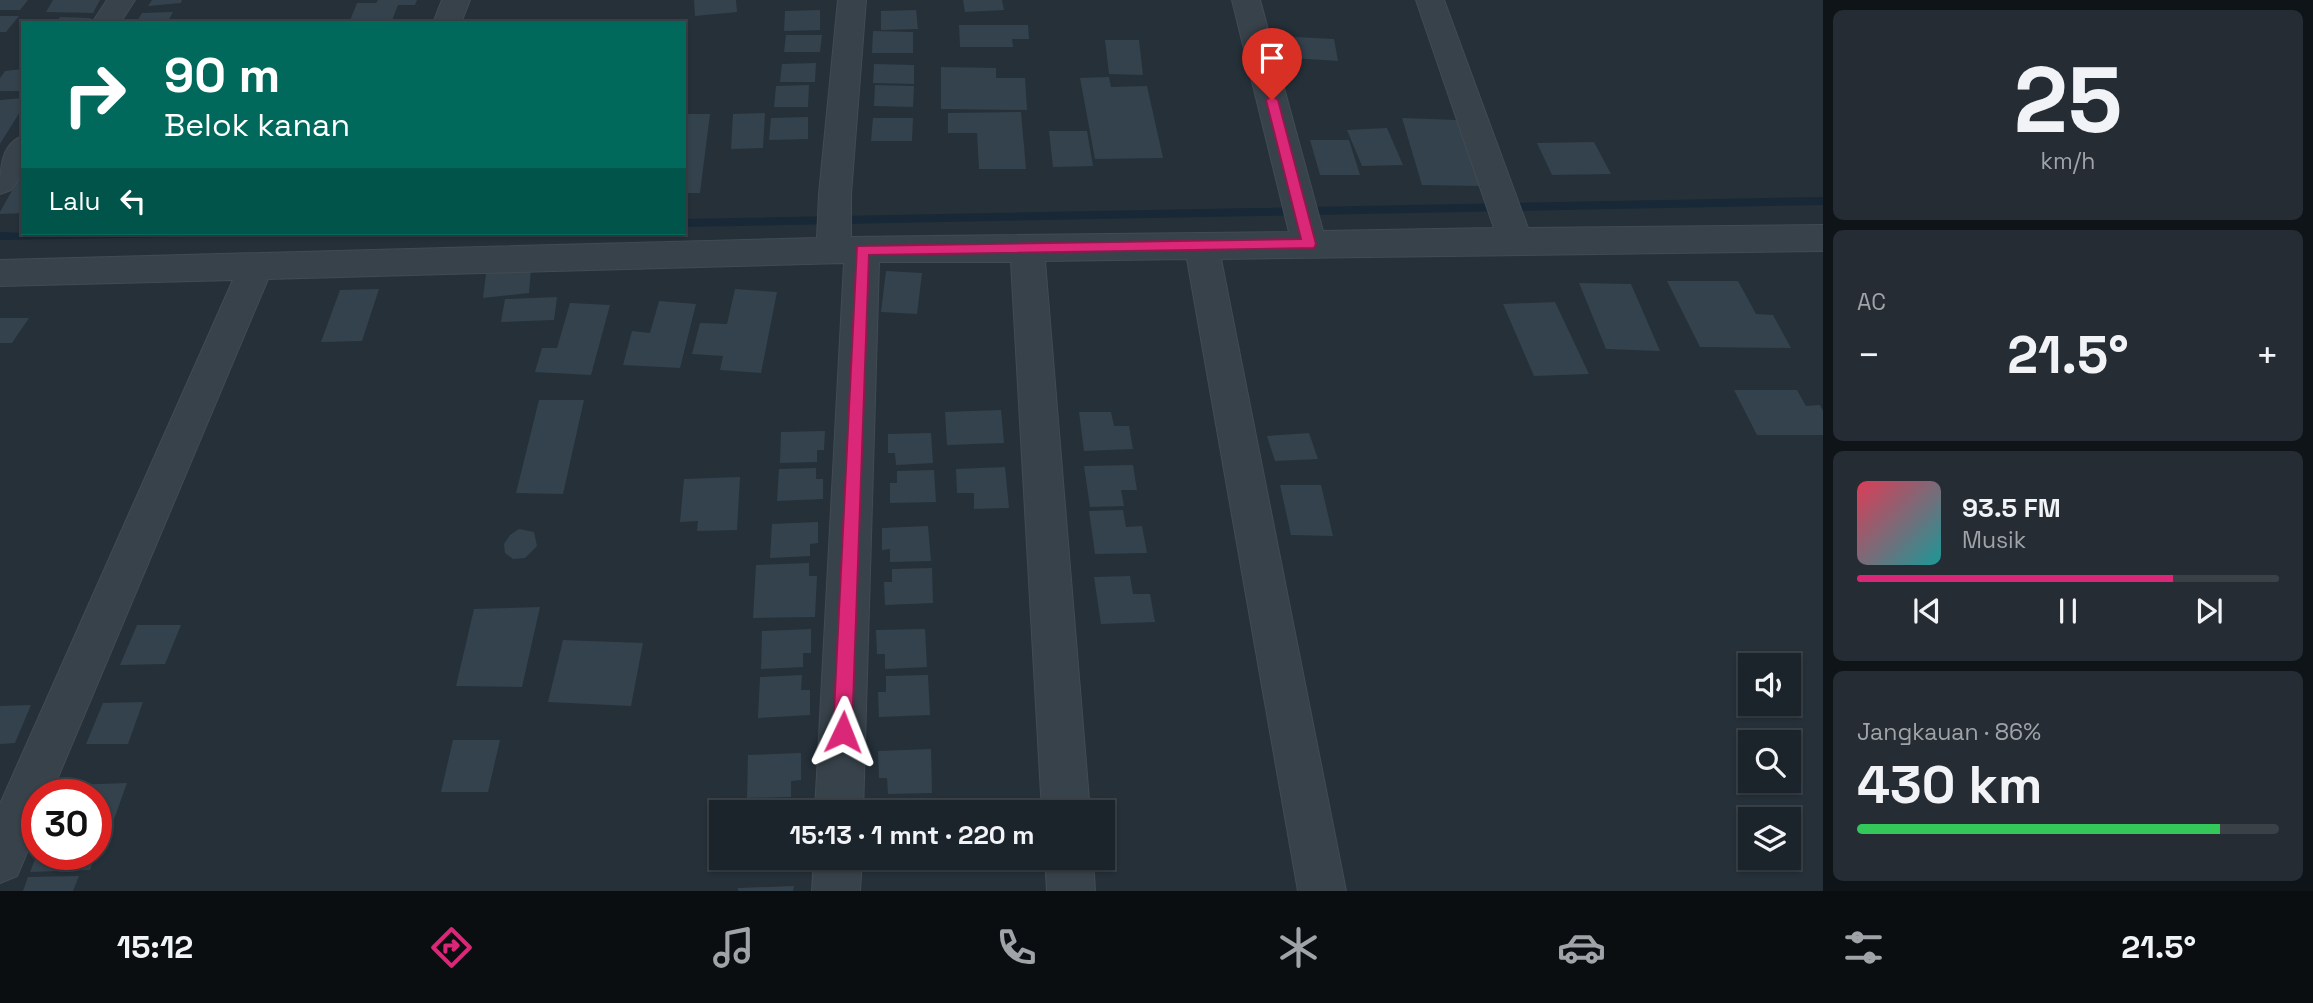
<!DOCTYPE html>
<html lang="id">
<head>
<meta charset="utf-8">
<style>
	:root { --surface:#1c242b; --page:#252c33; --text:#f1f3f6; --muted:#a0a4a9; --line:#3a4147; --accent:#db2777 }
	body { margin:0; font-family:"Space Grotesk",sans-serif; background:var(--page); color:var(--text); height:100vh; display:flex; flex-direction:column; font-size:26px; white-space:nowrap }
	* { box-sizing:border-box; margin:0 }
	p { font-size:23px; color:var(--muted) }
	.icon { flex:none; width:38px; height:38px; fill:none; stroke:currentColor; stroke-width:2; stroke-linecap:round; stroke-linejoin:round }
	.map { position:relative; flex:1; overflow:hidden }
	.side { display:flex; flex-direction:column; gap:10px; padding:10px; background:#0f1418; width:490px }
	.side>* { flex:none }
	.guide { position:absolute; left:21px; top:21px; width:665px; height:214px; border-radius:0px; box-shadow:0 2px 5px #0004,0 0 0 2px var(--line); background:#00695c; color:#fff; overflow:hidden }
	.buttons { position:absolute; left:1738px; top:653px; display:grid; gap:14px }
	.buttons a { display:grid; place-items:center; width:63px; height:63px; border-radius:0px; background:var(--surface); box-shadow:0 2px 5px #0004,0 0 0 2px var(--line); font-size:35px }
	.speed { position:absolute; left:21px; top:779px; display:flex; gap:14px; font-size:35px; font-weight:700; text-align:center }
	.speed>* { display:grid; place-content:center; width:91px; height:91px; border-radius:50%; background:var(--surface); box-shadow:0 2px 5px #0004,0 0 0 2px var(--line); line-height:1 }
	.speed .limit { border:10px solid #d22; background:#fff; color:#111 }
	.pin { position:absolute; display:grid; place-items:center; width:60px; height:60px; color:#fff; margin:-72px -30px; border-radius:50% 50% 50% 0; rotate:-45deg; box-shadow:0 0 7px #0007 }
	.pin .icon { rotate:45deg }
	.me { position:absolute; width:77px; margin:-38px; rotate:2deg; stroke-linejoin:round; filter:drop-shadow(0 0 5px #0008) }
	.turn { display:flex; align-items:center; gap:24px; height:147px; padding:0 28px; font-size:32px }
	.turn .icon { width:91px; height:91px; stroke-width:2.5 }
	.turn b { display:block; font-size:49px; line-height:60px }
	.then { display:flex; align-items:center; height:66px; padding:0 28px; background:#0003; gap:14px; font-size:26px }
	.big { font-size:52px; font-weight:700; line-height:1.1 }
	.side .tile { flex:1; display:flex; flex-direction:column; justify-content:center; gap:10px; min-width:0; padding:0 24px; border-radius:10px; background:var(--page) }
	.side .dial { align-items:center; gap:0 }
	.dial b { font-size:91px; line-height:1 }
	.song { display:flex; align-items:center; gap:21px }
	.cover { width:84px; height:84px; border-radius:10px; background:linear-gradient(135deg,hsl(350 70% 55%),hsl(180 70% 35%)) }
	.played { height:7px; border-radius:4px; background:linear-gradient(90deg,var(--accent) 75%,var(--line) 75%) }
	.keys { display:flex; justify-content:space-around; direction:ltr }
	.heat { display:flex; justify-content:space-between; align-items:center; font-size:38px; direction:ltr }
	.charge { height:10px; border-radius:5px; background:linear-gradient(90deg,#34c759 86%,var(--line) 0) }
	.trip { position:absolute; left:709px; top:800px; width:406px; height:70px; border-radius:0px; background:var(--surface); box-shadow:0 2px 5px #0004,0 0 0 2px var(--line); font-weight:700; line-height:70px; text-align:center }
	.menu { display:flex; height:112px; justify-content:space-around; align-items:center; background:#0b0e11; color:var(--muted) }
	.menu .icon { width:49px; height:49px }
	.menu .on { color:var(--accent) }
	.menu b { font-size:32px; color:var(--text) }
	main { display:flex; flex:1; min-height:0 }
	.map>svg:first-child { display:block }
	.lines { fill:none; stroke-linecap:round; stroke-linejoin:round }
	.stream { fill:#192836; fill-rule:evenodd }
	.building { fill:#34424d }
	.minor-casing { stroke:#424b53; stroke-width:2 }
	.minor { fill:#38424a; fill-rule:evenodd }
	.route { fill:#db2777; stroke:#8e194d; stroke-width:2 }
</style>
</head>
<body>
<main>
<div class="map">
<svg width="1823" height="891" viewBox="0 0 1823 891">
	<rect width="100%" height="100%" fill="#253039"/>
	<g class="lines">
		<path class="stream" d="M1823,197V205L684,227V219Z
			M0,232L23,233H187L182,237L0,240Z"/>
	</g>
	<path class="building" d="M0,0H28L20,10H0Z
		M53,0H100L93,13L46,12Z
		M152,0H182L181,3L148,6Z
		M378,0H417L415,5H398L391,23H349L357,3H376Z
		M694,0H736L737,12L695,16Z
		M963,0H1002L1004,10L965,12Z
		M820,10V30L784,31L785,11Z
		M916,10L918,29L881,30V11Z
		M173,12L167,23H136L142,13Z
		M0,16H19L6,32H0Z
		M60,17L91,18L87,23H56Z
		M959,25H1028L1029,39H1012L1013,47H960Z
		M873,31L913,32V53H872Z
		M786,35H822L820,52H784Z
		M1275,36L1334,39L1338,61L1278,57Z
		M1105,40H1139L1143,75L1109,74Z
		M816,63L815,82H780L782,64Z
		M874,64L914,65V84L873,83Z
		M941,67L996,68V78H1025L1027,110L941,109Z
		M23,69V91H0V78L5,71Z
		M1109,77L1111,87L1147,86L1163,158L1095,159L1080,78Z
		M809,85L808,107H774L776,86Z
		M875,85L914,86L913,107L874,106Z
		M23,98V107L0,144V100Z
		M1021,112L1026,169H979L977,133H948V113Z
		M765,113L763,148L731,149L733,114Z
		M684,114H710L700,193H684Z
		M808,117V139L769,140L771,118Z
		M873,118H913L912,141H871Z
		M1402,118L1457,120L1480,186L1422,185Z
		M1387,128L1403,165L1362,166L1347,130Z
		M1049,131H1087L1093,166L1053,167Z
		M1310,140H1349L1360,175H1320Z
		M1594,142L1611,174L1552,175L1537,143Z
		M23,171V213L0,214V212Z
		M531,269L529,293L483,298L486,274Z
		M886,271L922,273L917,314L881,312Z
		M1667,281H1738L1756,314L1773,315L1791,348L1700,347Z
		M1579,283L1631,284L1660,351L1606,349Z
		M379,289L362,341L321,342L340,290Z
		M735,289L777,292L761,373L720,370L723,356L692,354L700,323L727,324Z
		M557,297L554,320L501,322L505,299Z
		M659,301L696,304L680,368L623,365L632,331L650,333Z
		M1555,302L1589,374L1534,376L1503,304Z
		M570,303L610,305L591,375L535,372L542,348H557Z
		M0,318H29L12,343H0Z
		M1734,390H1797L1806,406L1820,405L1823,411V435H1757Z
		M539,400H584L563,494L516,493Z
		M1001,410L1004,443L947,445L945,412Z
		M1079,412H1111L1114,426H1129L1133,449L1084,451Z
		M825,431L824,450H817V462L780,463L781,432Z
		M931,433L933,463L896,465L895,453H888V434Z
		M1309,433L1318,459L1275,461L1267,436Z
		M1133,465L1137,490H1121L1124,506L1090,507L1084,466Z
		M1005,467L1009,508L974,509V493H957L956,469Z
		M816,468V479H823V499L777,501L779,469Z
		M934,470L936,502L890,503V483H897V471Z
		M740,477L737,530L697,531L698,521L680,522L684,479Z
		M1280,485H1321L1333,536L1291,535Z
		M1123,510L1126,527L1142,526L1147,553L1095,554L1089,511Z
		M818,522V543L810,544V556L770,558L772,524Z
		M928,526L931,561L890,562V549L882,550V528Z
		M519,529L534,532L537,546L525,558L513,559L505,553L504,544L510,535Z
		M809,563V576H817L815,617L753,618L756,565Z
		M932,568L933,603L885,605L884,582H892V569Z
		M1130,576L1133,594H1150L1155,622L1101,624L1094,577Z
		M540,607L522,687L456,686L474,609Z
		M137,625H181L165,664L120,665Z
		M811,629V653H803V667L761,669L762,631Z
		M925,629L927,667L885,669V654H877L876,630Z
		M563,640L643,643L631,706L548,702Z
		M802,675L801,690H810V715L758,718L760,677Z
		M928,675L930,715L879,717L878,692H886V676Z
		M143,702L128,744H86L103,703Z
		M31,705L15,743L0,744V706Z
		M453,740H500L488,792H441Z
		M931,749L932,793L888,794L887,778H879L878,751Z
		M801,753V780L791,781V797L747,798L748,755Z
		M127,783L113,822L96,823V794H67L71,785Z
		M934,802V812H889V803Z
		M790,806V812H745V808Z
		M96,826H107L96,852Z
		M37,854H96L90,870L30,872Z
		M79,876L73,891H23L28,877Z
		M794,886L793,891H738V888Z"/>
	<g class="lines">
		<defs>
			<path id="minor" d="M107,0H135L120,23H92Z
				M442,0H470L461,23H433Z
				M838,0H866L851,194V237L1289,232L1232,0H1260L1323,231L1494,228L1416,0H1444L1528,228L1823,225V251L1221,259L1346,891H1298L1187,259L1045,261L1090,812H1042L1011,262H879L863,812H815L844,263L268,279L51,794H37V829L17,876L0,883V804L233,280L0,286V260L817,238L819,194Z
				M23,136V173L11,190L0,194C0,171 0,144 23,136Z
				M814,858H862L860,891H812Z
				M1045,858H1093L1095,891H1047Z"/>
		</defs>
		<use href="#minor" class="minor-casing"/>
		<use href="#minor" class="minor"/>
	</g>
	<path class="route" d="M1272,96L1278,100L1316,244L1314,248L869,255L852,732L849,738L843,741L836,738L833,732L857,246L1301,239L1266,100Z"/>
</svg>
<div class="buttons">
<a><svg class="icon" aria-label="sound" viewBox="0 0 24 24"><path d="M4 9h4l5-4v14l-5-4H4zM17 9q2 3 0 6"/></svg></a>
<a><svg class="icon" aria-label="search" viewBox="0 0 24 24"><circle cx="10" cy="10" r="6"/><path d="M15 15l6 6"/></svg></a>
<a><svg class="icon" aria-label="layers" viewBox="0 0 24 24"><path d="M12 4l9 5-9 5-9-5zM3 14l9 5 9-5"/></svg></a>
</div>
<div class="speed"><div class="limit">30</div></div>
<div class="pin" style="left:1272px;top:100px;background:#d93025"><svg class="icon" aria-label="arrive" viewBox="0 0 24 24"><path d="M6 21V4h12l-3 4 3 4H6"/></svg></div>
<svg class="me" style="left:843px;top:732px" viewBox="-20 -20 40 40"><path d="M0-17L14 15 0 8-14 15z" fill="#db2777" stroke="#fff" stroke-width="4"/></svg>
<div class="trip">15:13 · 1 mnt · 220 m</div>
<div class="guide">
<div class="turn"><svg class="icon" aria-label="right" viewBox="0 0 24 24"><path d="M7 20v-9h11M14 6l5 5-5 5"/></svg><div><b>90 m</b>Belok kanan</div></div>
<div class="then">Lalu<svg class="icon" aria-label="left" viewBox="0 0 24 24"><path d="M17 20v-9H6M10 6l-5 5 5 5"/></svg></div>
</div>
</div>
<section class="side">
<div class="tile dial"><b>25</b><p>km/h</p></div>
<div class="tile"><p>AC</p>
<div class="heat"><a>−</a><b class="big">21.5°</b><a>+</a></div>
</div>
<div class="tile">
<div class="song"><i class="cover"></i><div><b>93.5 FM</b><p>Musik</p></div></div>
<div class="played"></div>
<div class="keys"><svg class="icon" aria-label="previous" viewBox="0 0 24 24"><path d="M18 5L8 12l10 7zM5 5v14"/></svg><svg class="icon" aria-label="pause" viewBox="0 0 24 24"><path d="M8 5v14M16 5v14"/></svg><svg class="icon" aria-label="next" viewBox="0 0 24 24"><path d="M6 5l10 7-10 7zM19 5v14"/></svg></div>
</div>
<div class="tile"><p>Jangkauan · 86%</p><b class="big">430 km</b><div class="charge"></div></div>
</section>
</main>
<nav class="menu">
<b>15:12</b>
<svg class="icon on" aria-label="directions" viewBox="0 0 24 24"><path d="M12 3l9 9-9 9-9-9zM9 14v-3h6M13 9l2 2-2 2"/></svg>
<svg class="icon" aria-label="music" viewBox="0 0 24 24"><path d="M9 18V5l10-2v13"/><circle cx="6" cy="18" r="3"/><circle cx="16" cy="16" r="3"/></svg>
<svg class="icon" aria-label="phone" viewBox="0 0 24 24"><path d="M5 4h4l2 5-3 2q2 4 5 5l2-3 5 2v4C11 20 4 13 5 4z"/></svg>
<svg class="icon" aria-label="climate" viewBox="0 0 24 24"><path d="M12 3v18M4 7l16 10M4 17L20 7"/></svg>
<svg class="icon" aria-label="car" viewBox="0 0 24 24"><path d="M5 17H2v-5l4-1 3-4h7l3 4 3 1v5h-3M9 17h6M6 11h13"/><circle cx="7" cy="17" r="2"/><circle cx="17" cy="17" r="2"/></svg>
<svg class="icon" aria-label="filters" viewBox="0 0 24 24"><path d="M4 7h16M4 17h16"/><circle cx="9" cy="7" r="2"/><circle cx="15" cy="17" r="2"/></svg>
<b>21.5°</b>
</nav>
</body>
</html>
